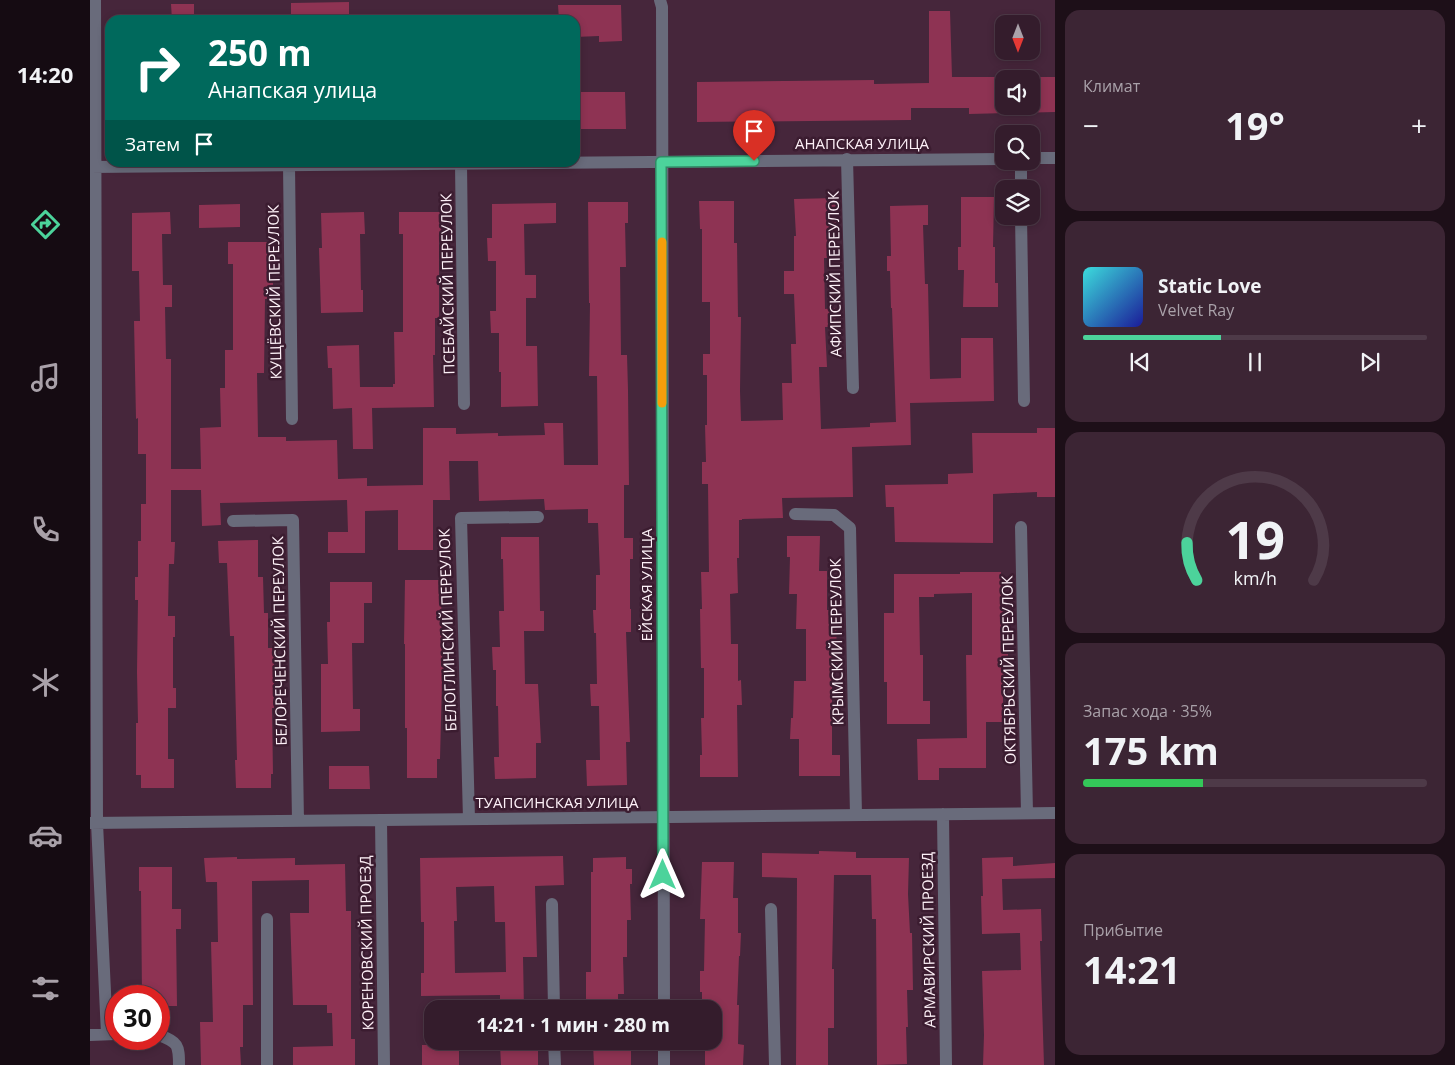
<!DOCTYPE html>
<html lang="ru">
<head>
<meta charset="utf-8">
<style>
	:root { --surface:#341c2c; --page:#3c2534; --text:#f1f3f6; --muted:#a9a1a9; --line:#4e3a48; --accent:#4cd39b }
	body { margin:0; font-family:"Open Sans",sans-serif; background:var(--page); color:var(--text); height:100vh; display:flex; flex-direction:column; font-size:19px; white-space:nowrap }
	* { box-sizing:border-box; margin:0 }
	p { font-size:16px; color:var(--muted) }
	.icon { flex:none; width:28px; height:28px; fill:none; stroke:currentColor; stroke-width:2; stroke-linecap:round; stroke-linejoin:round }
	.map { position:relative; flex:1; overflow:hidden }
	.side { display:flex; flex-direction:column; gap:10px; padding:10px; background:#1d0f18; width:400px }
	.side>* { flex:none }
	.banner { position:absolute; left:15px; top:15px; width:475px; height:152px; border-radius:15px; box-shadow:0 2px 8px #0003,0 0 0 1px var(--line); background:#00695c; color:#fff; overflow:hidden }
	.needle { width:32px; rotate:180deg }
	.tools { position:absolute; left:905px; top:15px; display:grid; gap:10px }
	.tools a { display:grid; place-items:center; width:45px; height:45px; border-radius:10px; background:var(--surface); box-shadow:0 2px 8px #0003,0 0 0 1px var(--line); font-size:25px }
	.speed { position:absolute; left:15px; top:985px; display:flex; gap:10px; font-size:25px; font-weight:700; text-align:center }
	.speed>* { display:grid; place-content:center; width:65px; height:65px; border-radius:50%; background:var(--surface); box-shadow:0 2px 8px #0003,0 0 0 1px var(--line); line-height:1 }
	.speed .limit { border:8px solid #d22; background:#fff; color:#111 }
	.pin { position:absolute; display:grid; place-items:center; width:42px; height:42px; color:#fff; margin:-51px -21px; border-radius:50% 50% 50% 0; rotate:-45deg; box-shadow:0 0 5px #0007 }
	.pin .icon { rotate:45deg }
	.me { position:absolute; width:55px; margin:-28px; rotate:0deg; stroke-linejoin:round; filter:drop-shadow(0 0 4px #0008) }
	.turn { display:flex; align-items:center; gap:18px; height:105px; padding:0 20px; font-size:22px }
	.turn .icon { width:65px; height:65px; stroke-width:2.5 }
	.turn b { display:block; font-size:35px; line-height:42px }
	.then { display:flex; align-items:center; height:48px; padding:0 20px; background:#0003; gap:10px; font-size:19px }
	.big { font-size:38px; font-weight:700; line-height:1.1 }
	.side .widget { flex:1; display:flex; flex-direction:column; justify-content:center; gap:8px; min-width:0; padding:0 18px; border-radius:15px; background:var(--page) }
	.side .dial { align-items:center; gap:0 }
	.dial svg { height:130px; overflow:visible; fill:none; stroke:var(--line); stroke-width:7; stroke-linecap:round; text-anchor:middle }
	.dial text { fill:var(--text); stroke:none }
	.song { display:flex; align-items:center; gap:15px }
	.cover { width:60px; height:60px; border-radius:8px; background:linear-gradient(135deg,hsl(180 70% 55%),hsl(240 70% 35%)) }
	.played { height:5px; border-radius:2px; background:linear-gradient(90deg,var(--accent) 40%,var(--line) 40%) }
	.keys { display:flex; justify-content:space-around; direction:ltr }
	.heat { display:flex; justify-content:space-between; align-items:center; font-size:28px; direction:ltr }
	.charge { height:8px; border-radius:4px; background:linear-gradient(90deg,#34c759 35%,var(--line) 0) }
	.trip { position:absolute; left:334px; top:1000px; width:298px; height:50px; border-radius:15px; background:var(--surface); box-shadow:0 2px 8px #0003,0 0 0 1px var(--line); font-weight:700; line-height:50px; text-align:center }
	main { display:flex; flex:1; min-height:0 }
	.dock { display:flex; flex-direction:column; width:90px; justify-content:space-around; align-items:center; background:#150b12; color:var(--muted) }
	.dock .icon { width:35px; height:35px }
	.dock .on { color:var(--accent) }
	.dock b { font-size:22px; color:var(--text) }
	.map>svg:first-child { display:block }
	.building { fill:#8e3353; fill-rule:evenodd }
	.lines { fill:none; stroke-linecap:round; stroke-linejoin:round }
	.minor { stroke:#696b7b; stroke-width:12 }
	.route-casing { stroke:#318965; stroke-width:12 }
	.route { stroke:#4cd39b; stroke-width:9 }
	.slow { stroke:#f59e0b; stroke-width:9 }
	.labels { text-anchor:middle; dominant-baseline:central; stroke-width:5; stroke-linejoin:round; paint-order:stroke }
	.street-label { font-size:15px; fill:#fdf0f7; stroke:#3b1c30 }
</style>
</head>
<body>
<main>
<nav class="dock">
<b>14:20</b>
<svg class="icon on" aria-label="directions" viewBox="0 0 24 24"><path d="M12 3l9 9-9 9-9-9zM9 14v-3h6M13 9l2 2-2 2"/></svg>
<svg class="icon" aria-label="music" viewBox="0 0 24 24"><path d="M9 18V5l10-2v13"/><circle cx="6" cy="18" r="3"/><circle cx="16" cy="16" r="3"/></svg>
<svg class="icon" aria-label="phone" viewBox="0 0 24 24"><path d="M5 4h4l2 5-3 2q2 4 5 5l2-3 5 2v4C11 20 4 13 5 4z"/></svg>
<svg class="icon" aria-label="climate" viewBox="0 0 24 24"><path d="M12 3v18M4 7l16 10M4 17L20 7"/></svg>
<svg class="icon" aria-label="car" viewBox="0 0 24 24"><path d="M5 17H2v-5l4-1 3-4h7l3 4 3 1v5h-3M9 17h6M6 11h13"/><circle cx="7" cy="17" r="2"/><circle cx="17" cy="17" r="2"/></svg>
<svg class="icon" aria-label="filters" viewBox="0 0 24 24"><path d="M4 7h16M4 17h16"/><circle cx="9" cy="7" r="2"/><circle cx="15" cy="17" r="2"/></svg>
</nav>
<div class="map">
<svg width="965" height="1065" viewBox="0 0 965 1065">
	<rect width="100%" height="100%" fill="#46263b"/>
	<path class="building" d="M259,2V20H201V3Z
		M81,4H104V20H82Z
		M468,5H531L532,41L509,42V36L485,37V20H469Z
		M839,11H860L862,77H965V112L879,114V108H821V120L607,122V82L784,80V84L839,83ZM914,79H941V106H914Z
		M485,92H535L536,129H485Z
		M871,197H904L903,247H905V283H908V307H873L874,270H868V247H871Z
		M746,198L747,258H734L735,309L745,308L746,327H735L737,367H729L731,429L780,427V423L806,422L802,308H801L800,271H797V256H801L800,206L838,205V225H833L835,284H838L840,379L871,378V338H903L904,401L820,403L821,445L762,447L763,497L692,498L693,518L652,519V520H649V558H647L648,593L640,594L641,644H648V681L651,680L652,705H647L648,777H610V755H612L611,718H614V668H611L610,609H612L611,572H619L618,484H612V462H616L615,425H617V375H613V354H620V302H612V229H610L609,201H644V243H647L648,317H651L650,391L651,421L693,420L692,383H702L701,344H706L704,294H694V271H704V236H706L704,199Z
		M498,202H538V223H535L536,267H530L531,355H537L538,390L539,485H534V538H543V559H540V609H541V632H536L540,742H536L537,785L497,786L496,760H510L509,706H501L500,684H507L506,633H504L503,610H506V575H510L508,523H498V509L455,510L454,499L389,501L388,461H359L360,500H343V550H308V510L275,511V553H238V532H258L257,500L130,503L131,525L112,526L111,490H81V542H85L84,564H79L78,616H85V637H83V688H86V708H78V759H84V788H51V775H46V723H48L47,672L48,600H45V577H48V541H51V504H56V454H48V418L46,419L44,321H50L49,271H42V213L80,212L81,234H72L73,285H82V307H75L76,359H81V469H111L110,428L131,427L130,388H135V350H143V264H138V242H178L179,278H183V299H175L174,373H167L168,437H196V441L247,440L248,479L277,478V486L333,485V428H366V434L408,433V436L455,435L454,423H473L474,465H508L507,376H499L500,303H499Z
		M466,203V223L434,224L435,275H446V298H436V346H447L448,406L411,407V372H409V333H401L400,311H406V261H398L397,238H402V204Z
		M150,204V227L109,228V205Z
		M274,212L275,234H270L271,290H273V312L231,313L229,248H232L231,213Z
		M309,212H350L351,234H349V318H345V355H343L344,407L282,408L283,449H263L262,408L243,409L242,368H238L237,346L269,345L270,387H303V384H305L304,332H313V234H309Z
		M947,428H965V497H947V492L903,494V543L805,542L804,507H796L795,485L858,484V474L883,473L882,433H947Z
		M697,536H730L729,571H737V610H746L747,666H742V755H750V776H709V739H700L701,718H703L704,681H716V629H706L707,594H699L700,557H697Z
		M411,537H449L450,611H454V631H434L435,684H448L451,743H446V778L405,779L404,757H409L408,706H406V670H403L402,647H410L409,611H414L413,559H411Z
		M168,540V577H173L174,613H178V648H184V708H182L183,774H181V788H146L145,760H147L144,636H140L137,563H129L128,541Z
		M870,572H911V611H915V654H918V678H913V722H896V768H849V780H828L827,739L877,738L876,655H882V593L844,594V597H829L830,655H833V701H840V724H797V682H794V613H804V574H870Z
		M315,580H351L352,660H354V681H352L350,759H347V778H317V728H315V644H314Z
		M240,582H282V603H274V643H262L263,709H270V731L231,732V664H238L237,622H240Z
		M239,766H279L280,789H239Z
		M729,851L766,852V858H819L818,894L820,933H822L823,990H817L818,1027H816L817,1064L787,1065L786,919H782L781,875H744L742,969H744V1028H738V1065H706L707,878L672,877V853L729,854Z
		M473,856L474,885L445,886L447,957H433L434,1009H410V995L331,996V973H334V922H331L330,858ZM404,886L405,922H415L416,972L365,973L364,921H367L366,887Z
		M147,857V859L205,858V865L255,864L256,911H261V1039H265V1065H203V1047L243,1046L242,1013H237V1005H203L200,913H219V880L162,881L163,1005H153V1047H150L151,1065H111L110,1022H123L121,942H128L127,882H116L114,858Z
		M536,857V869H542V884H540L541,920H537V957H533L534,994H528V1009H496V972H501V872H503V858Z
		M923,857V866L965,863V878L912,879L913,910L951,909L952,941H950L954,1065H893L894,1035L892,971L931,970L930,933L892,934L891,896H893L892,858Z
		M612,862H644L643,898H648V933H651L650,956H649L647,1005H649L648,1044L654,1045L653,1065H615V1044H622V1009H612V992H610V971H614L615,919H610Z
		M49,867H82V909H91V929H86L87,1006H69V996H52L51,891H49Z
		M541,1043V1065H504L503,1044Z
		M332,1045H369V1065H332Z
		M410,1045H448V1065H411Z"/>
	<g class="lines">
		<path class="minor" d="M5,0L7,823L17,1034
			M570,0L572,7L574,1009
			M941,158H965
			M757,159L763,388
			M931,161V189
			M371,164L374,404
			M199,165L202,419
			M0,167L914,159
			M931,216L934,401
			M705,514L744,515L760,528L766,815
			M143,521L203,520L208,821
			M931,527L937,813
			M853,814L856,1065
			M379,819L371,518L448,517
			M291,820L294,1065
			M0,823L965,813
			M462,904L464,1009
			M681,909L685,1065
			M177,919V1065
			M0,1035L26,1034
			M69,1035C88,1042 89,1045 89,1065
			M464,1041L465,1065
			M574,1041V1065"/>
	</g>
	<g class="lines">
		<defs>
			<path id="route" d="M573,875L571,162L664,161"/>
		</defs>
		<use href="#route" class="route-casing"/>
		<use href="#route" class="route"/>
		<path class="slow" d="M572,242V403"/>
	</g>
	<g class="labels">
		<g class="street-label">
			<text x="772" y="143">АНАПСКАЯ УЛИЦА</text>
			<text transform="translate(744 274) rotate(-91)">АФИПСКИЙ ПЕРЕУЛОК</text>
			<text transform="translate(357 284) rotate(-91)">ПСЕБАЙСКИЙ ПЕРЕУЛОК</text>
			<text transform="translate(184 292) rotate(-91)">КУЩЁВСКИЙ ПЕРЕУЛОК</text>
			<text transform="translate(556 585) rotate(-90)">ЕЙСКАЯ УЛИЦА</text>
			<text transform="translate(357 630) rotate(-92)">БЕЛОГЛИНСКИЙ ПЕРЕУЛОК</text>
			<text transform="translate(189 641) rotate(-91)">БЕЛОРЕЧЕНСКИЙ ПЕРЕУЛОК</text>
			<text transform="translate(746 642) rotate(-91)">КРЫМСКИЙ ПЕРЕУЛОК</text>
			<text transform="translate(918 670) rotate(-91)">ОКТЯБРЬСКИЙ ПЕРЕУЛОК</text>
			<text x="467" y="802">ТУАПСИНСКАЯ УЛИЦА</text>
			<text transform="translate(838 940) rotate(-91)">АРМАВИРСКИЙ ПРОЕЗД</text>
			<text transform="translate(276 943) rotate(-91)">КОРЕНОВСКИЙ ПРОЕЗД</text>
		</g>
	</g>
</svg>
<div class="tools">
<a><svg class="needle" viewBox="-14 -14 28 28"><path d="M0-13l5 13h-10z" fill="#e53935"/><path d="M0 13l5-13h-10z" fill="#a9a1a9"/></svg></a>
<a><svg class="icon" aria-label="sound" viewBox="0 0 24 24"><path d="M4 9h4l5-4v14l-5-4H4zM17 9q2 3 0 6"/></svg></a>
<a><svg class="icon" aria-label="search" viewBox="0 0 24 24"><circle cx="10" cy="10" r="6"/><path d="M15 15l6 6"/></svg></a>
<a><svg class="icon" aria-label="layers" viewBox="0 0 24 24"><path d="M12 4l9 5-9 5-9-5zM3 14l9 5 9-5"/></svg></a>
</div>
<div class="speed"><div class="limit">30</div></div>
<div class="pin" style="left:664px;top:161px;background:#d93025"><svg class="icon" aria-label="arrive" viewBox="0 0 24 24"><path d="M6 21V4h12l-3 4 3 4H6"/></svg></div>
<svg class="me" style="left:573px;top:875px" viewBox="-20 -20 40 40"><path d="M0-17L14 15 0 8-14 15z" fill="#4cd39b" stroke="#fff" stroke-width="4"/></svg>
<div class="trip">14:21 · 1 мин · 280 m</div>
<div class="banner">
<div class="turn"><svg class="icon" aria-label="right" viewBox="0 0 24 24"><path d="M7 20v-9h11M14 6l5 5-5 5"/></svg><div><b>250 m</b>Анапская улица</div></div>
<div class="then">Затем<svg class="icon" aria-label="arrive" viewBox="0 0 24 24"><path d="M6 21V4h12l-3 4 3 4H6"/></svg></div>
</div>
</div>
<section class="side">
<div class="widget"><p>Климат</p>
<div class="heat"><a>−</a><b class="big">19°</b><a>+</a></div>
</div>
<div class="widget">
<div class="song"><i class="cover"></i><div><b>Static Love</b><p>Velvet Ray</p></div></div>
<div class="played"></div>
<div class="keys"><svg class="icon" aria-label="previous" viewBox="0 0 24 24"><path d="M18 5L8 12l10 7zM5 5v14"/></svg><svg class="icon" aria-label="pause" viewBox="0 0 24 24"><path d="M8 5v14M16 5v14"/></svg><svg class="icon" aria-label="next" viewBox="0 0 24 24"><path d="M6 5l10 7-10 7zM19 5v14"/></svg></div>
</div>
<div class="widget dial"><svg viewBox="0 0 100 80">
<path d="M14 69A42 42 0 1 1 86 69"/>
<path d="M14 69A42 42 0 0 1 8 46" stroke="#4cd39b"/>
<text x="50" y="56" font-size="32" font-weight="700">19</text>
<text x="50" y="72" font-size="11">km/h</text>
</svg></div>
<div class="widget"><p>Запас хода · 35%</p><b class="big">175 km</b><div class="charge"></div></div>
<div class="widget"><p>Прибытие</p><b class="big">14:21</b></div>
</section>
</main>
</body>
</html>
